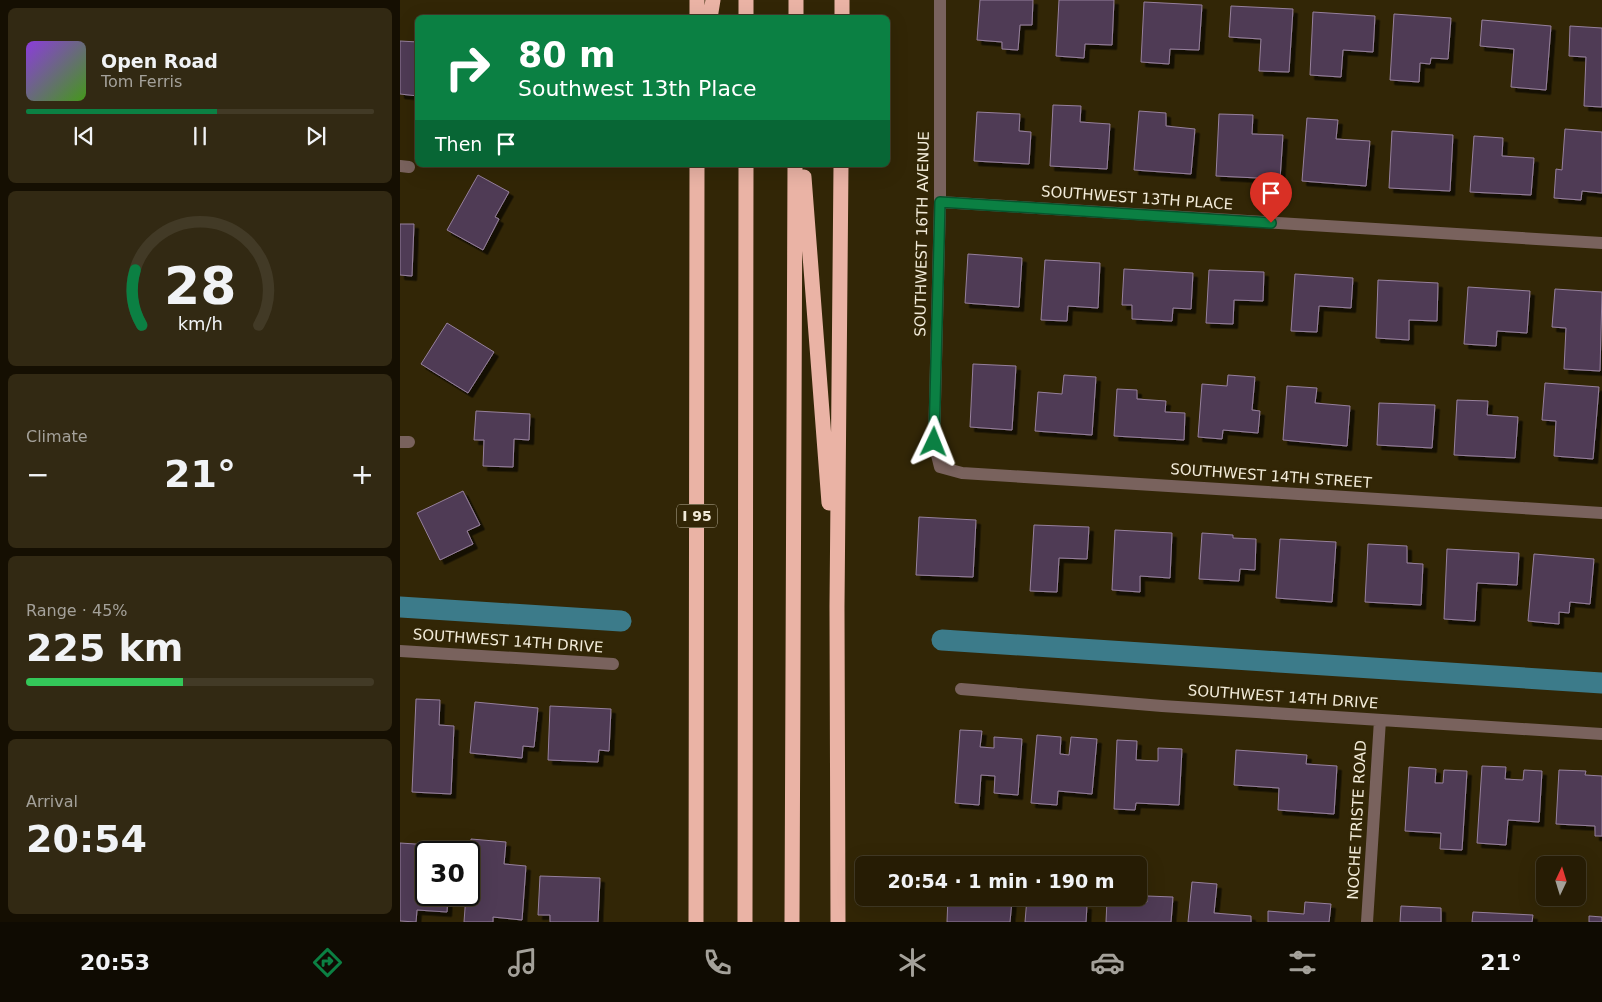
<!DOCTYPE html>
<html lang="en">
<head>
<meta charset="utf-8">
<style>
	:root { --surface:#261c04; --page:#322913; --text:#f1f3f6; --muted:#a4a19a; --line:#423a26; --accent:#0b8043 }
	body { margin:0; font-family:"DejaVu Sans",sans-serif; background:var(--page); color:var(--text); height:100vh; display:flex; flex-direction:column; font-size:19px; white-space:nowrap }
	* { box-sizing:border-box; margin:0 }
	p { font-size:16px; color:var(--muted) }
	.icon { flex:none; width:28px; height:28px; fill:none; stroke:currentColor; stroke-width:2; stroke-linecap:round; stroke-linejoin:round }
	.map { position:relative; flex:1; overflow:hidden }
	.details { display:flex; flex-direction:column; gap:8px; padding:8px; background:#150f02; width:400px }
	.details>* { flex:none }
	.banner { position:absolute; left:15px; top:15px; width:475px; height:152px; border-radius:8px; box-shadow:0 5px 20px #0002,0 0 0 1px var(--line); background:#0b8043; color:#fff; overflow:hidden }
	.needle { width:32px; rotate:4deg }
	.controls { position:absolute; left:1136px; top:856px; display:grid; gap:10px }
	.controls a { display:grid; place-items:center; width:50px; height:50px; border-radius:8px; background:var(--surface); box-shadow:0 5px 20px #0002,0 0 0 1px var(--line); font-size:25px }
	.speed { position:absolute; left:15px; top:841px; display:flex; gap:10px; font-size:25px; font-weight:700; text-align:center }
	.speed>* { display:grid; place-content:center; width:65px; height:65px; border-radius:50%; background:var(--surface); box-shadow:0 5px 20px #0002,0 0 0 1px var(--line); line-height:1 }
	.speed .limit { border:2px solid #111; border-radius:8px; background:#fff; color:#111 }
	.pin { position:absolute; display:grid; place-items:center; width:42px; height:42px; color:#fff; margin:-51px -21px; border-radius:50% 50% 50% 0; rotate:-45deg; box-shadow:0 0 5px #0007 }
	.pin .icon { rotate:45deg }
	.me { position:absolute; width:55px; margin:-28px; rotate:2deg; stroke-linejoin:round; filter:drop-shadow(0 0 4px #0008) }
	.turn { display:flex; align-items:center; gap:18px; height:105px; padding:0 20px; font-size:22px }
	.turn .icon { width:65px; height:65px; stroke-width:2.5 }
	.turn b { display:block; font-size:35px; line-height:42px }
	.then { display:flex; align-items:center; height:48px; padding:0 20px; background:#0003; gap:10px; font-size:19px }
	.big { font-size:38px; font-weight:700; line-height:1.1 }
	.details .widget { flex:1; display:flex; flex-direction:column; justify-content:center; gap:8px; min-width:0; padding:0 18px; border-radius:8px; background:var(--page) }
	.details .dial { align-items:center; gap:0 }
	.dial svg { height:130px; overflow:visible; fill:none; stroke:var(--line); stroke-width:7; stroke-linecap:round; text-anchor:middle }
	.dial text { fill:var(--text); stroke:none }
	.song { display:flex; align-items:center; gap:15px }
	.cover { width:60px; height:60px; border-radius:8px; background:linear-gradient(135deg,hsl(270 70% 55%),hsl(100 70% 35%)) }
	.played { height:5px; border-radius:2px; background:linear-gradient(90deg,var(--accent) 55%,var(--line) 55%) }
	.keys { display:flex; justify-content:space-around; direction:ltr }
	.heat { display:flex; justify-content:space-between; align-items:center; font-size:28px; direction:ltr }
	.charge { height:8px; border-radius:4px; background:linear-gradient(90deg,#34c759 45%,var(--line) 0) }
	.trip { position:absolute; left:455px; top:856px; width:292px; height:50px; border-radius:8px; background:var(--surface); box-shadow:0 5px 20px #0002,0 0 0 1px var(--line); font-weight:700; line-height:50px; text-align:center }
	.dock { display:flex; height:80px; justify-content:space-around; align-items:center; background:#0f0b02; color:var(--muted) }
	.dock .icon { width:35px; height:35px }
	.dock .current { color:var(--accent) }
	.dock b { font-size:22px; color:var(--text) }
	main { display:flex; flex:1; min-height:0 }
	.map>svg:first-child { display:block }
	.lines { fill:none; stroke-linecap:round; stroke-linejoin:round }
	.canal { stroke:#3c7b8a; stroke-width:21 }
	.building { fill:#4f3b55; stroke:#96809d; filter:url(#shadow) }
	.street { stroke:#79625d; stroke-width:12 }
	.highway { stroke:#eab3a5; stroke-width:15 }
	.route-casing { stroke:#07532c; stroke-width:12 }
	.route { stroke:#0b8043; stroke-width:9 }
	.labels { text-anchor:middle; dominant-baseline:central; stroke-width:5; stroke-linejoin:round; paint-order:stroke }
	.shield { fill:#322606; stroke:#b8b09a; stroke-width:1 }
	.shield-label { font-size:14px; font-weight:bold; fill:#f2ebd9 }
	.street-label { font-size:15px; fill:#f2ebd9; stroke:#322606 }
</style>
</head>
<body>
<main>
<section class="details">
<div class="widget">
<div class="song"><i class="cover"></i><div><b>Open Road</b><p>Tom Ferris</p></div></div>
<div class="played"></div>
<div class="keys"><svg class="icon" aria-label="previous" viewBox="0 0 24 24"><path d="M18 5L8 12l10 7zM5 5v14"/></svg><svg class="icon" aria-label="pause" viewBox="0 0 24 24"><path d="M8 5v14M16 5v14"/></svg><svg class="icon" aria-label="next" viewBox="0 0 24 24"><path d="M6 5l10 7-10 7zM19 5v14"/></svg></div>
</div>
<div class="widget dial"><svg viewBox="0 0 100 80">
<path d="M14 69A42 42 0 1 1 86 69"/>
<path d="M14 69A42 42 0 0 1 10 35" stroke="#0b8043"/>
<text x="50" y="56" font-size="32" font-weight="700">28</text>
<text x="50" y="72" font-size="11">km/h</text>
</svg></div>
<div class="widget"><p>Climate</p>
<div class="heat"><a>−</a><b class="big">21°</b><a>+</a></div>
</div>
<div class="widget"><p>Range · 45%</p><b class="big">225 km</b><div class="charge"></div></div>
<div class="widget"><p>Arrival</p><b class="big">20:54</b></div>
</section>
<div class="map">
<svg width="1202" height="922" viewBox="0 0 1202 922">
	<defs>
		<filter id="shadow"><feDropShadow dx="4.5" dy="4.5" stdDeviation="0" flood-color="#0009"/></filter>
	</defs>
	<rect width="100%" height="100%" fill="#322606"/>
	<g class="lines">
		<path class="canal" d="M0,607L221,621
			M542,640L1202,683"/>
	</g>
	<path class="building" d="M580,0H633L632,25H620L618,50L602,49V42L577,40Z
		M659,0H714L712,45L685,44L684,58L656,56Z
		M744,2L802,5L799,50L770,49L769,64L741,62Z
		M831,6L893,9L889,72L859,71L861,39L829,37Z
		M913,12L975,16L973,52L943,50L941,77L910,75Z
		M994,14L1051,18L1048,59L1031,58L1030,64L1020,63L1019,82L990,80Z
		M1082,20L1151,26L1146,90L1111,87L1114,49L1080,46Z
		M1170,26L1202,28V107L1184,106L1186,57L1169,56Z
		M0,41L18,42V96L0,94Z
		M653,105L681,106L680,122L710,124L707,169L650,166Z
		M739,111L766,113V126L795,129L791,174L734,170Z
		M577,112L620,114L619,131L631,132L629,164L574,161Z
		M819,114L853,115L852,134L883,135L880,179L816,176Z
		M907,118L938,120L936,139L970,141L966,186L902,181Z
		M1165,129L1202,132V193L1182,191L1181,200L1154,198L1156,169L1162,170Z
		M992,131L1053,135L1050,191L989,188Z
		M1074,136L1103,138L1102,156L1134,158L1131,195L1070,192Z
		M78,175L109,192L95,217L99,219L83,250L47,230Z
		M0,224H14L12,276L0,275Z
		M568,254L622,258L619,307L565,303Z
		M645,260L700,263L698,308L668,306L667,321L641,320Z
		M724,269L793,273L791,309L773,308L772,321L732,319V305H722Z
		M809,270L864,272L863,301L834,300L833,324L806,323Z
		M895,274L953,278L951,308L919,306L917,332L891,331Z
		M978,280L1038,283L1037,321L1009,320V340L976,338Z
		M1068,287L1130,291L1127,333L1097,331L1096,346L1064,344Z
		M1155,289L1202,292L1200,371L1164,369L1166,328L1152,327Z
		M47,323L94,352L68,393L21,364Z
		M573,364L616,366L612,430L570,427Z
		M664,375L696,377L692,435L635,431L638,392L662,394Z
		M828,375L855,377L852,410L860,411L858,433L823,430L822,439L798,437L802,384L827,386Z
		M1145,383L1199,387L1193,459L1154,456L1156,421L1142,420Z
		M887,386L917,388L915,403L950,406L947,446L883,440Z
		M717,389L737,390V399L766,401L765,412L785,413L784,440L714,436Z
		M1057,400L1088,401L1087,415L1118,417L1115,458L1054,455Z
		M979,403L1035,405L1032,448L977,445Z
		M76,411L130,414L129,440L114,439L113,467L83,466L84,440H74Z
		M63,491L80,525L67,531L73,544L40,560L17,513Z
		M519,517L576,520L573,577L516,575Z
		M634,525L689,527L687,559L659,558L657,592L630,591Z
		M715,530L772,533L770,578L740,576V592L712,590Z
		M802,533L833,535V538L856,539L855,570L840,569L839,581L799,579Z
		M880,539L936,542L932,602L876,598Z
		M968,544L1007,546V563L1023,564L1021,605L965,602Z
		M1047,549L1119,553L1117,585L1077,583L1075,621L1044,619Z
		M1134,554L1194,559L1190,604L1170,602L1169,613L1159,612V624L1128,621Z
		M16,699L40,700L39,725L54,726L51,794L12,792Z
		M75,702L138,708L134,747L123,746L122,758L70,753Z
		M150,706L211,709L209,751L199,750L198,762L148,760Z
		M560,730L582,731L580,747L594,748V737L622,739L618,795L594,793L595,776L581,775L579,805L555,803Z
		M637,735L661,737L660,754L669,755L671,737L697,739L692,794L658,791L657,805L631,803Z
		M717,740L737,741L736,760L758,761V748L782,749L779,805L736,803L735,810L714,809Z
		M836,750L907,755L906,764L937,766L934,814L878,810L879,788L834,785Z
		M1082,766L1106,767L1105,779L1123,780L1124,770L1142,771L1139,822L1108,820L1106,845L1077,843Z
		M1009,767L1036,769L1035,783H1043L1044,770L1067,771L1062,850L1040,849L1041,833L1005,831Z
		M1159,770L1186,771L1185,775L1202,776V836H1195V826L1156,824Z
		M71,839L106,842L104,864L126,866L122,920L93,917V922H64L66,895H69Z
		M0,843L31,845L30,852H26V895H48L47,912L17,910L16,922L0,921Z
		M551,861L577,863V865H550Z
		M140,876L200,878L198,922H150V915H138Z
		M792,882L817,884L814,913L851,916V922H788Z
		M747,896L773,897L771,922H706L707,900L747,902Z
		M548,898L612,900L610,922H547Z
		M627,898H652L651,903L687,905L686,922H625Z
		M905,902L931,904L929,922H868V911L904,914Z
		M1001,906L1041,908V922H1000Z
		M1073,912L1133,915L1132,922H1072Z
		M1189,916L1202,917V922H1189Z"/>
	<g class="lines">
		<path class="street" d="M540,0V202L534,443L540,467L562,473L1202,513
			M0,166L9,167
			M540,202L1202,243
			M0,442H9
			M0,651L213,664
			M561,689L762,706L1202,734
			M967,922L980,720"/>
		<path class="highway" d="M297,0V18
			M396,0V18
			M310,18L313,0
			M346,18V0
			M442,18V0
			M404,177L429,503
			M296,922L297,165
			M345,922L346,165
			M392,922L395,165
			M438,922L437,607L441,165"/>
	</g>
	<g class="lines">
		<defs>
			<path id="route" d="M534,442L540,202L871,223"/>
		</defs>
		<use href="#route" class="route-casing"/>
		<use href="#route" class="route"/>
	</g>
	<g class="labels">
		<rect class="shield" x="277" y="504.5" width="40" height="23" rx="4"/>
		<g class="shield-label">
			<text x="297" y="516">I 95</text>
		</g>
		<g class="street-label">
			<text transform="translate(737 198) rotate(4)">SOUTHWEST 13TH PLACE</text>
			<text transform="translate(522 234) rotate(-89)">SOUTHWEST 16TH AVENUE</text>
			<text transform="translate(871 476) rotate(4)">SOUTHWEST 14TH STREET</text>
			<text transform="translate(108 641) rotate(4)">SOUTHWEST 14TH DRIVE</text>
			<text transform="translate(883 697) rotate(4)">SOUTHWEST 14TH DRIVE</text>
			<text transform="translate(957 820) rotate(-87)">NOCHE TRISTE ROAD</text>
		</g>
	</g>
</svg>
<div class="controls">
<a><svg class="needle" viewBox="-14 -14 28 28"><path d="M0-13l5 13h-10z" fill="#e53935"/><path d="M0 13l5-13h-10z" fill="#a4a19a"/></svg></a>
</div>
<div class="speed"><div class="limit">30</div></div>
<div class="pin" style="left:871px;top:223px;background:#d93025"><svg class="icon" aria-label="arrive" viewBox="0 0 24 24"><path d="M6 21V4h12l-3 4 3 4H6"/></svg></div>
<svg class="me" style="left:534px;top:442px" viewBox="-20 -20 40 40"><path d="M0-17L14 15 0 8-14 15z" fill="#0b8043" stroke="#fff" stroke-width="4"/></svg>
<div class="trip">20:54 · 1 min · 190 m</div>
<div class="banner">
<div class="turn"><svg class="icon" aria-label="right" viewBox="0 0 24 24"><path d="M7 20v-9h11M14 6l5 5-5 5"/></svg><div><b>80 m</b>Southwest 13th Place</div></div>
<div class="then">Then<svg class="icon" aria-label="arrive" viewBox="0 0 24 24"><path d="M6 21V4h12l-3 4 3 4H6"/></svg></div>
</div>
</div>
</main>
<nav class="dock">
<b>20:53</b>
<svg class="icon current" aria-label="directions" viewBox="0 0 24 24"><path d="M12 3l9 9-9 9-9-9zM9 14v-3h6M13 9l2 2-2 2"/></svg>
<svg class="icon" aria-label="music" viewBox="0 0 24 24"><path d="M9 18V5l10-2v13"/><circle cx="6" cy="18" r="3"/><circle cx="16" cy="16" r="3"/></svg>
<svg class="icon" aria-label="phone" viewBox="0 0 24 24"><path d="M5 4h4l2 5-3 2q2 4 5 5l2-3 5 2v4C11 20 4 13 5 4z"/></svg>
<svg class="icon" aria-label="climate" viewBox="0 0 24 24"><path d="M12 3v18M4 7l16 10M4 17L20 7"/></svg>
<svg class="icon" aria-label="car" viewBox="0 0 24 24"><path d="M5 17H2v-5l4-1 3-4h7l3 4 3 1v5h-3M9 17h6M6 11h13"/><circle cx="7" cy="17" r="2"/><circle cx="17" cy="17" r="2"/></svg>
<svg class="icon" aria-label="filters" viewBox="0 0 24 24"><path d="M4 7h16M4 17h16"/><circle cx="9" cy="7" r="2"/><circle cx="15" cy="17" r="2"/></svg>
<b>21°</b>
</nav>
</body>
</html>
